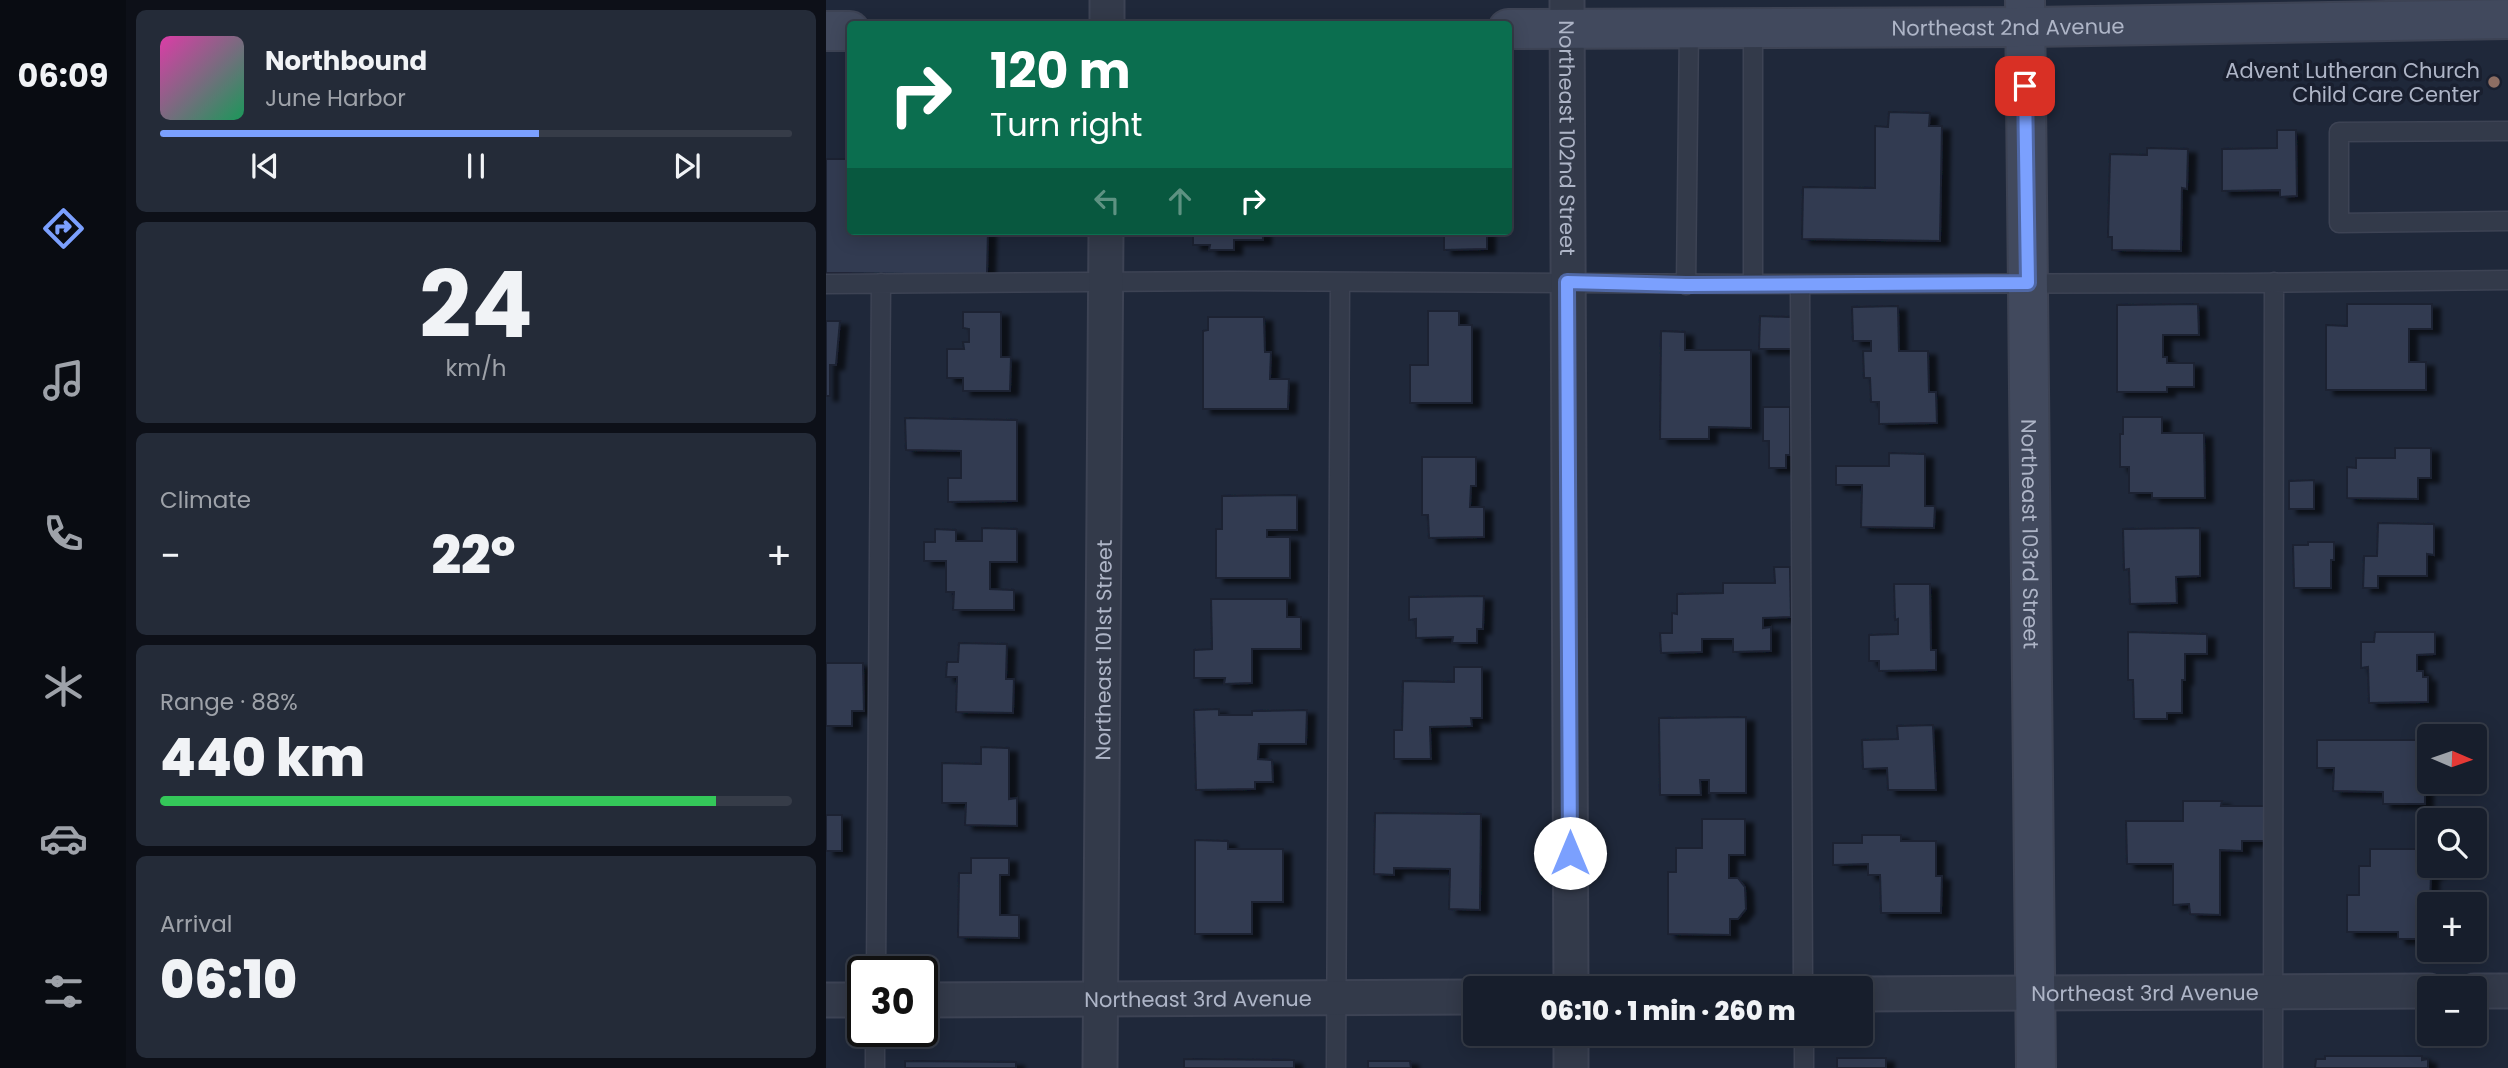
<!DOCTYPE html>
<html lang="en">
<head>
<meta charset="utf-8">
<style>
	:root { --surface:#171e2c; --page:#242b38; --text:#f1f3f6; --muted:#9ea2a9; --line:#363c48; --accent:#7ba0fe }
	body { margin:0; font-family:Poppins,sans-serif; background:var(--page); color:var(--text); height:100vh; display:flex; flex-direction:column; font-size:26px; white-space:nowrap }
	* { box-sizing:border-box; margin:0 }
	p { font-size:23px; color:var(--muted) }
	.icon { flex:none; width:38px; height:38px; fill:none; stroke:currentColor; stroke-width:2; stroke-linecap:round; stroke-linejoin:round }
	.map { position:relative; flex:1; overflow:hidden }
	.details { display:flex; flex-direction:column; gap:10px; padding:10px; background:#0d1018; width:700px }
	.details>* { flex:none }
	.guide { position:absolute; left:21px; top:21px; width:665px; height:214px; border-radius:7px; box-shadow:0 4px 18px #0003,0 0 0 2px var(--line); background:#0b6e4f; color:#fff; overflow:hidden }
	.needle { width:46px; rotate:92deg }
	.buttons { position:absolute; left:1591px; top:724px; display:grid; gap:14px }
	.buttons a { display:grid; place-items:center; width:70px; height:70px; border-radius:7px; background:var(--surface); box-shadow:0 4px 18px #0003,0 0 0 2px var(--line); font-size:35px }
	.speed { position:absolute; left:21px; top:956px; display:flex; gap:14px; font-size:35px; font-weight:700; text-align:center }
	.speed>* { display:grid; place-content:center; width:91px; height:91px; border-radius:50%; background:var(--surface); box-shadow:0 4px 18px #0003,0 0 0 2px var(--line); line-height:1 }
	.speed .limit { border:4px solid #111; border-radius:10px; background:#fff; color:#111 }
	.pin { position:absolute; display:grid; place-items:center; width:60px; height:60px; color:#fff; margin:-30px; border-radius:14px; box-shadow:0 4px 10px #0006 }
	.me { position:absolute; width:77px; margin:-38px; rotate:0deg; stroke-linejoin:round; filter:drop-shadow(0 0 5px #0008) }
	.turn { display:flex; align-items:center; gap:24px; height:147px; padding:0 28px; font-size:32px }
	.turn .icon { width:91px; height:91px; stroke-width:2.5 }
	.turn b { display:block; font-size:49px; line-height:60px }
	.lanes { display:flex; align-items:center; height:66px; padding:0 28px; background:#0003; justify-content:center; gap:35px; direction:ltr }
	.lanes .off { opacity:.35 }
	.big { font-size:52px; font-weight:800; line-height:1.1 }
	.details .tile { flex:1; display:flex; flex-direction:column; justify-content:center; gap:10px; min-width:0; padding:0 24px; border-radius:10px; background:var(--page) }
	.details .dial { align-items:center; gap:0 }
	.dial b { font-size:91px; line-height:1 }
	.song { display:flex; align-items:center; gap:21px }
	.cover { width:84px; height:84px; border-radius:10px; background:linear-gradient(135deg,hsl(320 70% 55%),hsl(150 70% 35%)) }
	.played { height:7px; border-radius:4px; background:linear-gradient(90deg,var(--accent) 60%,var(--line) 60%) }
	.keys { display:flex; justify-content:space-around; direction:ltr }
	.heat { display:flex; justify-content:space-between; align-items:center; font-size:38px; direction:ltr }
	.charge { height:10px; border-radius:5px; background:linear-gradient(90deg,#34c759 88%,var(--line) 0) }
	.trip { position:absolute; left:637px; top:976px; width:410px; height:70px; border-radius:7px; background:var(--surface); box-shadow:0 4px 18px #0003,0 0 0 2px var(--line); font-weight:800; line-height:70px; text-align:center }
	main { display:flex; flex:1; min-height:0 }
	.tabs { display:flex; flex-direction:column; width:126px; justify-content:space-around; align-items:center; background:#090c12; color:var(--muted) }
	.tabs .icon { width:49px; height:49px }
	.tabs .selected { color:var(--accent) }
	.tabs b { font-size:32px; color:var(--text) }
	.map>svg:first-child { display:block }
	.building { fill:#313b51; stroke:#1b2131; stroke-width:2; filter:url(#shadow) }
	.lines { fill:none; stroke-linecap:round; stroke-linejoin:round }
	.service-casing { stroke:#3d4354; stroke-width:21 }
	.minor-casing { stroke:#3d4354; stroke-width:37 }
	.secondary-casing { stroke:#3d4354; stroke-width:42 }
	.service { stroke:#333a4a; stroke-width:18 }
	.minor { stroke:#333a4a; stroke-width:33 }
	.secondary { stroke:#41495d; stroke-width:38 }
	.route-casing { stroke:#5068a5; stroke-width:18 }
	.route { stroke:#7ba0fe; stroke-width:12 }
	.education-dot { fill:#8d6e63; stroke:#191f2f; stroke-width:2.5 }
	.labels { text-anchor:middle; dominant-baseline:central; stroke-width:7; stroke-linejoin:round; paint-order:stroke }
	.street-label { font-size:21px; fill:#aeb5c7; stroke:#191f2f }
	.poi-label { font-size:21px; fill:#aeb5c7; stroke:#191f2f; text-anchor:end }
</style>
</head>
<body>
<main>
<nav class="tabs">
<b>06:09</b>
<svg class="icon selected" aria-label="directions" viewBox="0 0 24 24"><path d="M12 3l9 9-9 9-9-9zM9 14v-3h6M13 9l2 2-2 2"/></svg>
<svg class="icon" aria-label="music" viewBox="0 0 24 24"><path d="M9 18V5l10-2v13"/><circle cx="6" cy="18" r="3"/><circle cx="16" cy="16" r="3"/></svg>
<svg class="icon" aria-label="phone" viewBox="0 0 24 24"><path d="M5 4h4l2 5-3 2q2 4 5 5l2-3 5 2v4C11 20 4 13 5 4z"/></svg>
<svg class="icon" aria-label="climate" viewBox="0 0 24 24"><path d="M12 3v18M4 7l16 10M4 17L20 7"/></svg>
<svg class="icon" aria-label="car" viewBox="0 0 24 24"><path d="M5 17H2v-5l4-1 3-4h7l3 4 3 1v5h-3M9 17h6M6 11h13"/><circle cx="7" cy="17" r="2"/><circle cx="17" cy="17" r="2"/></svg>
<svg class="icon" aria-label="filters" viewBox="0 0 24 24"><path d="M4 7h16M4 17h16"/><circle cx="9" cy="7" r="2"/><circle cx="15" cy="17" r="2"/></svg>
</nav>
<section class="details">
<div class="tile">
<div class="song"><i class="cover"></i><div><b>Northbound</b><p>June Harbor</p></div></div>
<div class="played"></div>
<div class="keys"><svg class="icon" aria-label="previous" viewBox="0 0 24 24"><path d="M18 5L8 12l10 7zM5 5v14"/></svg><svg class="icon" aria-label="pause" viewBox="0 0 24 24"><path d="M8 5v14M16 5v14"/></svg><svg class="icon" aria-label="next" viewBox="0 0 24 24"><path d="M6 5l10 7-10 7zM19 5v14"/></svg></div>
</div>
<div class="tile dial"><b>24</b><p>km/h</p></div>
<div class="tile"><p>Climate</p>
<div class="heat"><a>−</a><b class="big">22°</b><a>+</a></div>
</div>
<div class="tile"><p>Range · 88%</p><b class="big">440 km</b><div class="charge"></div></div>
<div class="tile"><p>Arrival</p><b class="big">06:10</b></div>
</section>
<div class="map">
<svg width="1682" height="1068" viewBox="0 0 1682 1068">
	<defs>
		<filter id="shadow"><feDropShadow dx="8" dy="4.5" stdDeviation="2" flood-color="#0009"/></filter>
	</defs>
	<rect width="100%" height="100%" fill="#1f283a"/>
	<path class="building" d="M1063,112L1104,113L1103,126H1116L1114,241L976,239L977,187L1049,188V126L1062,127Z
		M1451,130H1470L1471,196L1454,197V190L1396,191V149L1451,148Z
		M1321,148L1362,149L1361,189L1356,188L1355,251L1286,250V237H1282L1284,154L1321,155Z
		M0,159H24V231H162L161,275L0,273Z
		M367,231H437V240H408V250H383L384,245H367Z
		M618,231H661V249L618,250Z
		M1372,304L1373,335H1337V357H1341V363H1368V387H1341V392H1291V305Z
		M1521,304H1606V329H1583V362H1600V390H1500V325L1521,326Z
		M1072,306L1073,351H1102L1103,392H1110L1111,423L1053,424V402H1045L1044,378H1038L1037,351H1045V341H1027L1026,307Z
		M602,311H633V325H646V403H584V365H602Z
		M137,312H175V357H185L184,391H137V378H121V349H138L137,342H143V329L137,328Z
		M934,316L965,317V349H933Z
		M382,317H438L439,352H445L444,379H463L462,409H377V331L382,330Z
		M0,321H14L10,365H4V396H0Z
		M835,331L859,332V350H925V428L883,427V439H834Z
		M937,407H964V455H960V468H943V441H937Z
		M1297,417H1336V433H1378L1379,498H1326V493H1303V467H1294V434H1297Z
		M79,418L191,420V501L122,502V478H135V451L80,450Z
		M1569,448H1605V478H1592V499L1521,498V467L1530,468V458H1569Z
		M1063,453L1099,454V506H1109L1108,528L1035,527L1036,485H1010V466H1063Z
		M596,457H650V486H645L644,507H658V537L603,538L602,515H596Z
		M1488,480V509H1463V481Z
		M471,495V530H441V537H464V578H390V529H396V496Z
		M1552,523L1608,524V555L1601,554V576H1552V588H1537L1538,556H1551Z
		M156,528L191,529V562H164V589L188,590V610H127L128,592H120V561H98V542H109V529L130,530V541H156Z
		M1374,528V576L1350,577L1351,603L1304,604L1303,569L1298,570L1297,529Z
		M1482,542H1508V560H1505V588H1468L1467,545H1482Z
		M948,567H964L965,617L937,618V628L945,627V651L907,652V639H876V652L835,653L834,633H846V613L851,614V594L897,593V583H949Z
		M1068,584H1104L1105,650H1110V670L1053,671V661H1043V635L1072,634V619L1069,620Z
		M658,596L657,629H651V643H626L627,637L590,638V619L583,620V597Z
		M385,599H461V617H475V649H426V683L398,684L399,678H368V650L386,649Z
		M1302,632L1381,634V654H1359V680H1356V713H1341V719H1308L1307,680H1302Z
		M1549,632H1609V654L1591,655V671H1597V677H1602V702L1543,703L1542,667L1535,668V642H1548Z
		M133,643L181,644L180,679H188L187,713L130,712L131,677H120L121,662H132Z
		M0,663H37L38,711H26V726H0Z
		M628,667H656V718H645L646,726L604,727L605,759H568V730H576L577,681L628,682Z
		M393,709V715H426V711L481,710L480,744H433L432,759L446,760L447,782H429V789L370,790L368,710Z
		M920,717V793H883V780H874L875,795H834L833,718Z
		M1107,725L1110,790H1062L1061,768L1037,769L1036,740L1072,739L1071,726Z
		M1491,740H1599V804H1557V792L1507,791L1508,768H1491Z
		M155,747L183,748V799L191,798V826L139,825L140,803H116V763L155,764Z
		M1357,801H1396L1395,806H1443L1444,841H1416V851L1394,850V915L1364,914L1363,904L1347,905V864H1301L1300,821H1357Z
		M549,813L655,814L654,910L623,909L624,869L568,868V875L548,874Z
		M0,815H16V851H0Z
		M876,819H919V855H903V878H912L919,887L920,909L912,919H904V935L842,934V872H850V848H876Z
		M1036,835H1075V841H1110V876H1116L1115,913H1055L1054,875H1042V864L1007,865V843H1036Z
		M369,840L402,841V849H457V902H426V934H369Z
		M1544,849H1603V866H1610V874H1605L1603,939H1572V932H1521V895H1533V866H1544Z
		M145,858H183V875H174V915H193V938L132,937L133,873H145Z
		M1499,1056H1596V1060L1602,1059V1068H1489L1490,1059H1499Z
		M1011,1058H1060V1068H1011Z
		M358,1059L468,1060V1068H358Z
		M79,1061L190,1062V1068H79Z
		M542,1061H584L585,1068H542Z"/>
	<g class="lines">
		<defs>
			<path id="service" d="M1682,131L1513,132V223L1682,221
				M0,284L403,281L927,284V28
				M927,284L1420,283L1682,280
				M974,284L977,989
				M860,285L863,28
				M50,971L55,283
				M49,1031V1068
				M978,1034V1068
				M510,1068L514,282
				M1447,1068L1448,282"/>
			<g id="minor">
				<path d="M281,0V24"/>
				<path id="s1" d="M741,0L745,989"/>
				<path d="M1648,991H1682"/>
				<path id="s2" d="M1034,994L1603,991"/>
				<path d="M0,1000H37"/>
				<path id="s3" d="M96,1000L649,997"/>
				<path id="s4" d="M274,1068L280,231"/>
				<path d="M745,1068V1034"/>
			</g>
			<g id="secondary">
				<path id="s5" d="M1199,0L1210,1068"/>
				<path id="s6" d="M682,29L1199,27L1682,19"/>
				<path d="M0,31H24"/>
			</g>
		</defs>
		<use href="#service" class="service-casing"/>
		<use href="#minor" class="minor-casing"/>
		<use href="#secondary" class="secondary-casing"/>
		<use href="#service" class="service"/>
		<use href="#minor" class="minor"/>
		<use href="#secondary" class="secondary"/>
	</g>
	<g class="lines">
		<defs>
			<path id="route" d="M744,853L741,282L860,285L1202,283L1199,86"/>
		</defs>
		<use href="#route" class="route-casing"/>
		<use href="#route" class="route"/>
	</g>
	<circle class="education-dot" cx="1668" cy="82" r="7"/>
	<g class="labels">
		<g class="street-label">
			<text stroke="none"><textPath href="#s6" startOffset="500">Northeast 2nd Avenue</textPath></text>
			<text stroke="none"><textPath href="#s1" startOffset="138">Northeast 102nd Street</textPath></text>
			<text stroke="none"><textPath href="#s5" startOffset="534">Northeast 103rd Street</textPath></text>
			<text stroke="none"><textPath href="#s4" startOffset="418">Northeast 101st Street</textPath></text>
			<text stroke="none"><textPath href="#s2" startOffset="285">Northeast 3rd Avenue</textPath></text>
			<text stroke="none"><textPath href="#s3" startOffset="276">Northeast 3rd Avenue</textPath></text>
		</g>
		<g class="poi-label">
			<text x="1654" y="70">Advent Lutheran Church<tspan x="1654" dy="24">Child Care Center</tspan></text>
		</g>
	</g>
</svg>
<div class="buttons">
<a><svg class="needle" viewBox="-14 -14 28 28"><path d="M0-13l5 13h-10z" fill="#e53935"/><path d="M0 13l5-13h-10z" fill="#9ea2a9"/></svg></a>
<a><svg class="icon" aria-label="search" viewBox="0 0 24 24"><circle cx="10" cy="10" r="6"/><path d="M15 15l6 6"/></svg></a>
<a>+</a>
<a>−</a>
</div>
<div class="speed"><div class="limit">30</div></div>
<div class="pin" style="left:1199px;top:86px;background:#d93025"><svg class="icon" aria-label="arrive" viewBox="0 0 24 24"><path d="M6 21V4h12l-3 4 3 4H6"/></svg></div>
<svg class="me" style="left:744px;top:853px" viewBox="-20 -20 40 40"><circle r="19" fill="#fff"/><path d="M0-13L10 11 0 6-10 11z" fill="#7ba0fe"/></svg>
<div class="trip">06:10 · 1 min · 260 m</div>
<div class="guide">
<div class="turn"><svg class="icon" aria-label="right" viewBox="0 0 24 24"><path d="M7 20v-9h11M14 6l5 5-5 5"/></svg><div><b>120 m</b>Turn right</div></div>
<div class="lanes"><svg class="icon off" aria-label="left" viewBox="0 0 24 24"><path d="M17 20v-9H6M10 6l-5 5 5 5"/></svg><svg class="icon off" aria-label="ahead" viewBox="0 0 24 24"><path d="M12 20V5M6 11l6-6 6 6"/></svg><svg class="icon" aria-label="right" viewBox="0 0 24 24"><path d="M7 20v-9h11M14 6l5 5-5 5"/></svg></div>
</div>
</div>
</main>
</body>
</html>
